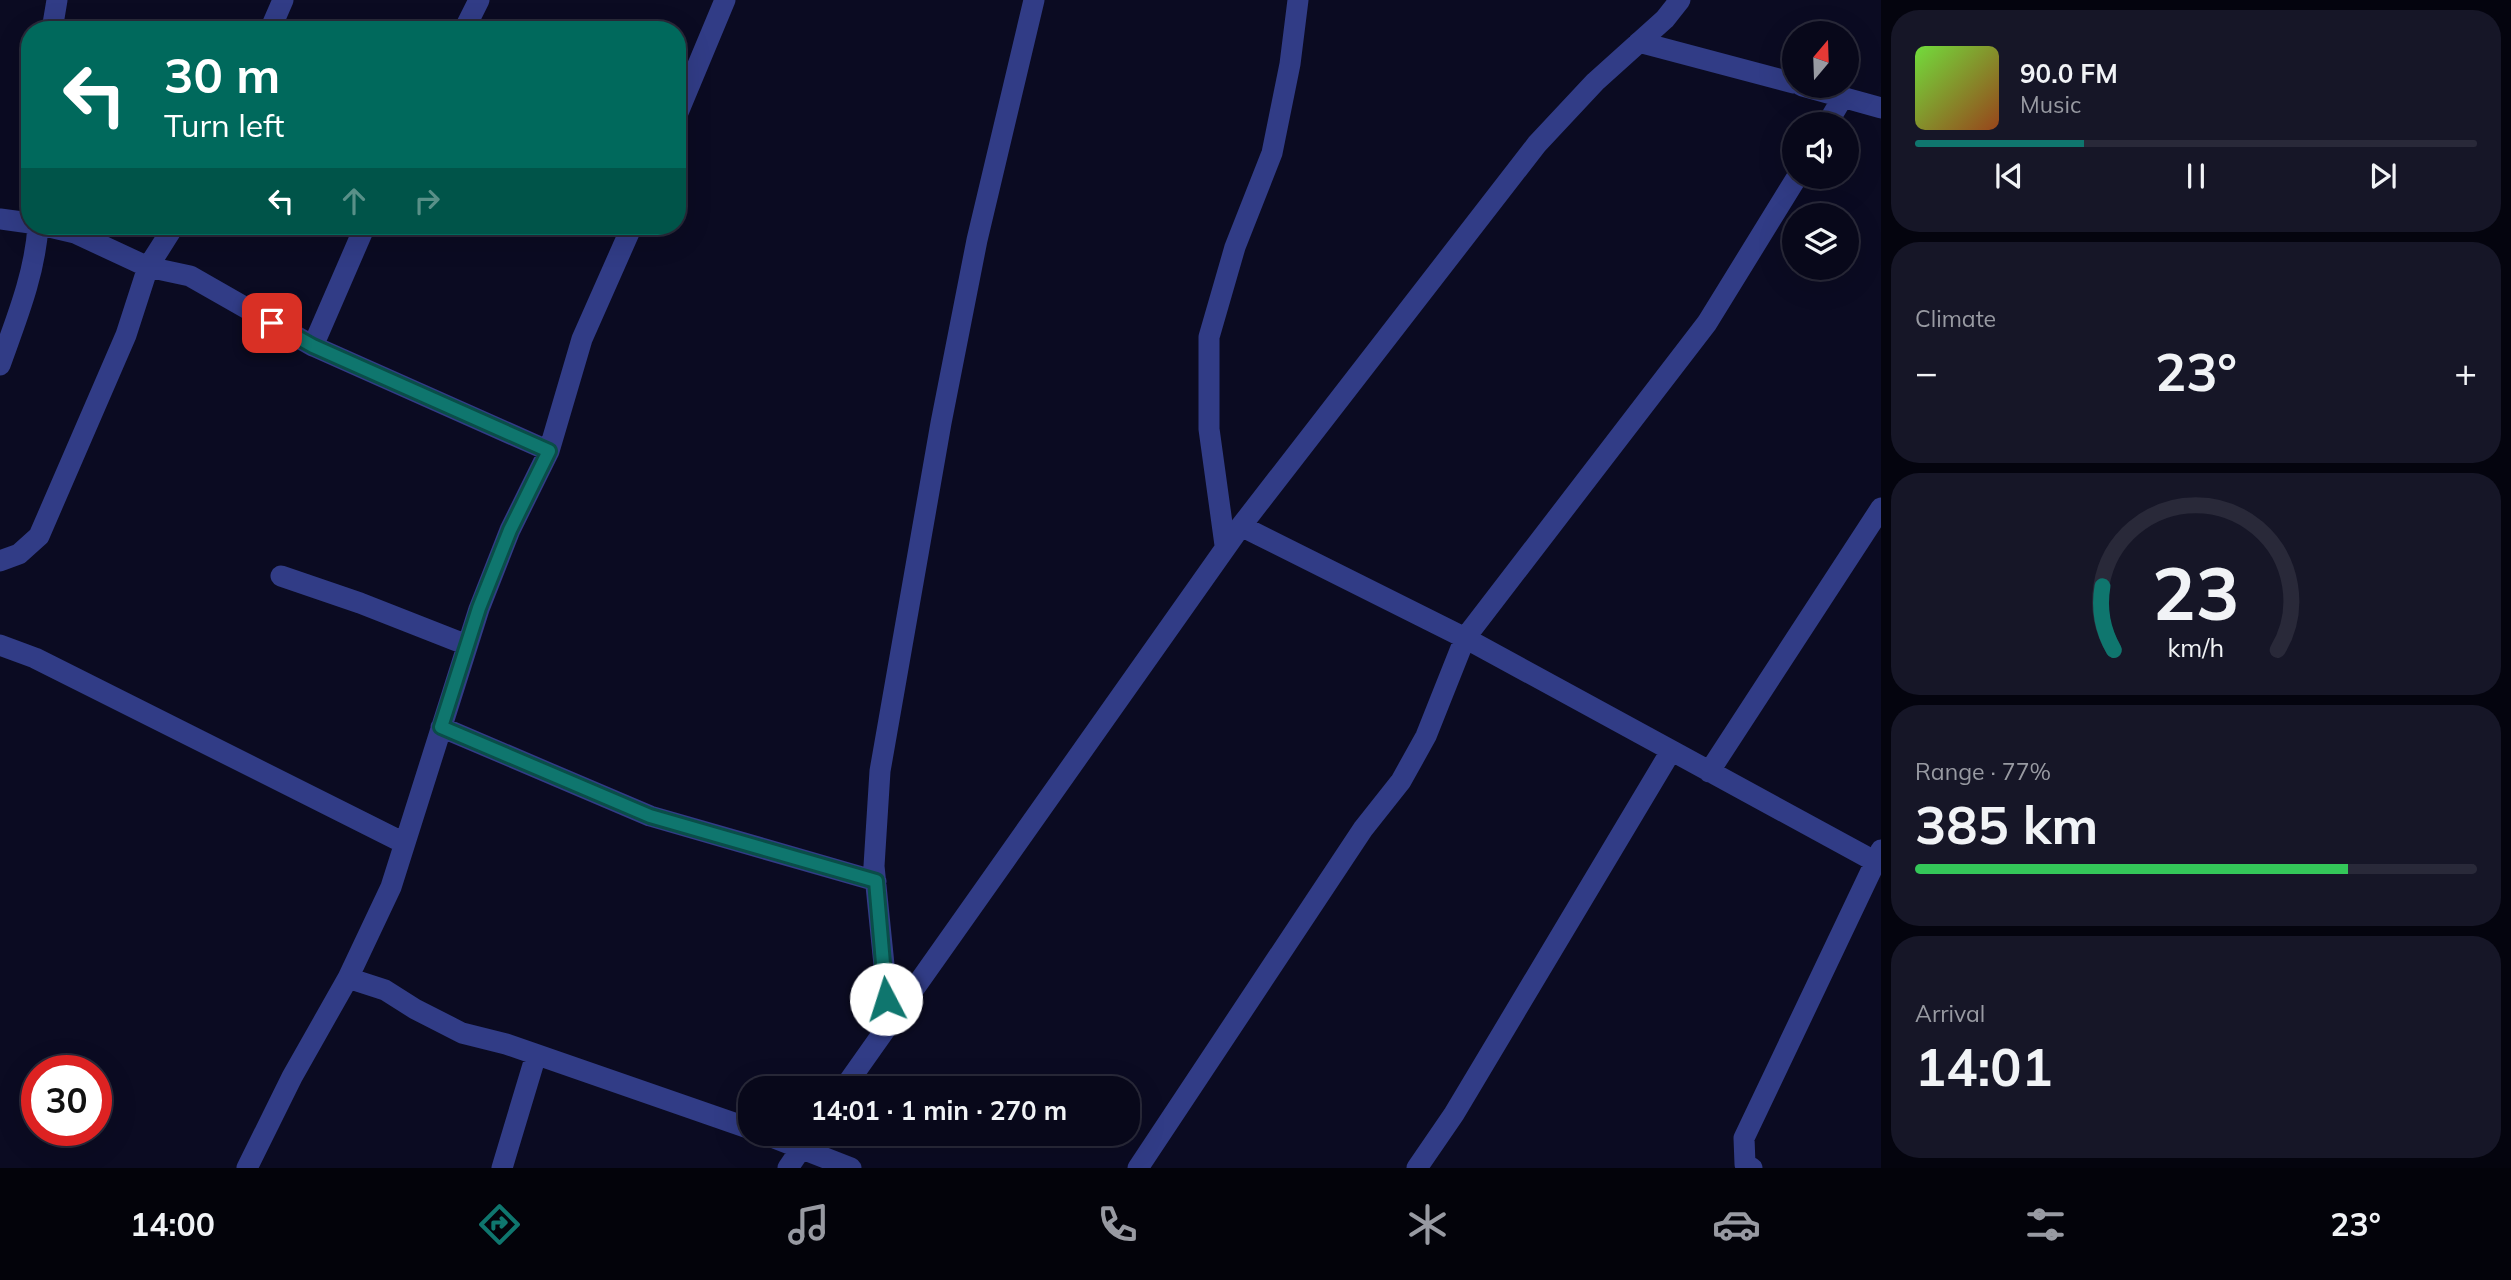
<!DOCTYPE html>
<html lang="en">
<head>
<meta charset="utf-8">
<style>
	:root { --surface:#08081a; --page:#161627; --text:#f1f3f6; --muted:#989aa2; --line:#292939; --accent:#0f766e }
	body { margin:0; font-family:Mulish,sans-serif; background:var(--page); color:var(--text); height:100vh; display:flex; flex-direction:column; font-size:26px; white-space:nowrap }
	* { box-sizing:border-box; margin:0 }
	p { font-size:23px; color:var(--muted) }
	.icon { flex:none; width:38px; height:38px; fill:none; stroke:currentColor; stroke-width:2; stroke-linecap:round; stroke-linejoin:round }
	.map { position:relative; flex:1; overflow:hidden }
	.details { display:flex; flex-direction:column; gap:10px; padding:10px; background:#04040e; width:630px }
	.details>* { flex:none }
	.guide { position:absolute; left:21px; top:21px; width:665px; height:214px; border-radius:28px; box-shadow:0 7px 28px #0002,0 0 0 2px var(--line); background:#00695c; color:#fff; overflow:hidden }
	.needle { width:46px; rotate:19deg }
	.buttons { position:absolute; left:1782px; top:21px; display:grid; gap:14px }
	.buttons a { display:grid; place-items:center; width:77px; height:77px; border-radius:50%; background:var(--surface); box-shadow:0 7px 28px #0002,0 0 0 2px var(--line); font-size:35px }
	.speed { position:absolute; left:21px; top:1055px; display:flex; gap:14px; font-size:35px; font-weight:700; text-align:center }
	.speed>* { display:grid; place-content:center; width:91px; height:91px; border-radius:50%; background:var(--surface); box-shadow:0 7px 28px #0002,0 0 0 2px var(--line); line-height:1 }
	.speed .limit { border:10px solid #d22; background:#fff; color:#111 }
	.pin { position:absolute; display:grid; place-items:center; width:60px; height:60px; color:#fff; margin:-30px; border-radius:14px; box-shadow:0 4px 10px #0006 }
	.me { position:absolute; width:77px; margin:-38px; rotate:355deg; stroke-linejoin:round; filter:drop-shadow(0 0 5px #0008) }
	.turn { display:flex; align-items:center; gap:24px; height:147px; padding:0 28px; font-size:32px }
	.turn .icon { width:91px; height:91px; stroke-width:2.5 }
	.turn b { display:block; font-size:49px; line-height:60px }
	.lanes { display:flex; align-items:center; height:66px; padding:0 28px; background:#0003; justify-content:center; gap:35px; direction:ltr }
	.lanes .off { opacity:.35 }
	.big { font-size:52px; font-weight:700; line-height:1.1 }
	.details .widget { flex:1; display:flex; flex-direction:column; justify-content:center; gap:10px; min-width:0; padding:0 24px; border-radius:28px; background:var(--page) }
	.details .dial { align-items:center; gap:0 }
	.dial svg { height:182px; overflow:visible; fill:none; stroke:var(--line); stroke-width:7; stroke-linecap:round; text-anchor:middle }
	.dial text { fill:var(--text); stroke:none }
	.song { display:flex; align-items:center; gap:21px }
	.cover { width:84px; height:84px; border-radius:10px; background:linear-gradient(135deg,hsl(100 70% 55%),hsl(20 70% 35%)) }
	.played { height:7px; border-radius:4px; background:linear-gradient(90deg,var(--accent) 30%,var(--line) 30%) }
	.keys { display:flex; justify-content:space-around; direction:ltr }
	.heat { display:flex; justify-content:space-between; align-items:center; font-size:38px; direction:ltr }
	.charge { height:10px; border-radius:5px; background:linear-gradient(90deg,#34c759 77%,var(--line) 0) }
	.trip { position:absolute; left:738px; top:1076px; width:402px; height:70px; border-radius:28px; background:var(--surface); box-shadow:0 7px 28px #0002,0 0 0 2px var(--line); font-weight:700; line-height:70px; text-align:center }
	.dock { display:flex; height:112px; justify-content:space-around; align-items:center; background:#03030a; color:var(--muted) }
	.dock .icon { width:49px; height:49px }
	.dock .selected { color:var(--accent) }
	.dock b { font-size:32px; color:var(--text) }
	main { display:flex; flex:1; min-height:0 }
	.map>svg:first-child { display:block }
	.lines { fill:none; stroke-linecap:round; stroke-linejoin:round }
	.minor { stroke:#313c86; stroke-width:21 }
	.route-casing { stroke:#0a4d48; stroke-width:18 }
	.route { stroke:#0f766e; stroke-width:12 }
</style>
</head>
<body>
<main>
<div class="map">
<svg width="1881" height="1168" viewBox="0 0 1881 1168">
	<rect width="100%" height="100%" fill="#0b0b22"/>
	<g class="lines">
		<path class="minor" d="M52,30L57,0
			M270,30L283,0
			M464,30L479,0
			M1639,42L1794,83
			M1802,86L1881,108
			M677,115L725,0
			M1827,124L1843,97
			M0,219L30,223
			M45,226L75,233L148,267L190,276L313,346L549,451
			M313,346L365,226
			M0,365C16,320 35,274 38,226
			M1241,526L1465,638L1876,862
			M1225,545L1209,429V337L1235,247L1272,153L1290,64L1298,0
			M0,561L19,554L39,536L126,335L148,267L174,226
			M281,576L360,603L467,645
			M0,645L35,658L404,843
			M441,727L650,816L876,881
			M1709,772L1881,508
			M348,978L385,990L415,1009L462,1033L506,1044L751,1129
			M890,1024L874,866L880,771L941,423L977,240L1034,0
			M844,1088L1241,526L1537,144L1595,82L1665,19L1680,0
			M764,1134L851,1168
			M247,1168L292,1077L348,978L391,887L479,609L510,530L549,451L582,339L632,226
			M502,1168L536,1055
			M788,1168L811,1134
			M1138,1168L1363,829L1401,781L1426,736L1465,638L1707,323L1797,177
			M1417,1168L1454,1114L1671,751
			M1752,1168L1745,1164L1744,1138L1881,850"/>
	</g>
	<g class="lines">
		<defs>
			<path id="route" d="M272,323L313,346L549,451L510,530L479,608L441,727L650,816L876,881L886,999"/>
		</defs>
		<use href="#route" class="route-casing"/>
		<use href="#route" class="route"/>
	</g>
</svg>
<div class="buttons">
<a><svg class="needle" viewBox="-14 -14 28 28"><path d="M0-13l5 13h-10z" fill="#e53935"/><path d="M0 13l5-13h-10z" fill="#989aa2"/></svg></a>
<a><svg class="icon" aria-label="sound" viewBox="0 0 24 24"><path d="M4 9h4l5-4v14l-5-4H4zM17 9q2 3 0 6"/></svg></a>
<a><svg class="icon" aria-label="layers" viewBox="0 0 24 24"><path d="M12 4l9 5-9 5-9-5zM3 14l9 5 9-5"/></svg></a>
</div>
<div class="speed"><div class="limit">30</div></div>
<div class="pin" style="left:272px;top:323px;background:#d93025"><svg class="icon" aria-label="arrive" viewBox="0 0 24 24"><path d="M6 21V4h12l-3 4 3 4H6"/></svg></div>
<svg class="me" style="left:886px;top:999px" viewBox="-20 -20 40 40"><circle r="19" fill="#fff"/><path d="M0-13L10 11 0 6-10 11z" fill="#0f766e"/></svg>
<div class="trip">14:01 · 1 min · 270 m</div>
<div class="guide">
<div class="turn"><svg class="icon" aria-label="left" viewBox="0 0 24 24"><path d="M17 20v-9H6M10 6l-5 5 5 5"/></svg><div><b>30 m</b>Turn left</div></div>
<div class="lanes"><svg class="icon" aria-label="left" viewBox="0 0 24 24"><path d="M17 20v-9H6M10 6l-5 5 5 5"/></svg><svg class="icon off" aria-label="ahead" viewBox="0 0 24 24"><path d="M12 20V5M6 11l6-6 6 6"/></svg><svg class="icon off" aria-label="right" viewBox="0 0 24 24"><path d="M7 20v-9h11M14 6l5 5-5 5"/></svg></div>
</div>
</div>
<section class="details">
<div class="widget">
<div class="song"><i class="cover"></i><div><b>90.0 FM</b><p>Music</p></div></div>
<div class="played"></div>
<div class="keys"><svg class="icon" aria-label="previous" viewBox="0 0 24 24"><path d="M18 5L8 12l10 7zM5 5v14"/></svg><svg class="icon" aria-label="pause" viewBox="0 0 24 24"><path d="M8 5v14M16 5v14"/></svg><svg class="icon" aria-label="next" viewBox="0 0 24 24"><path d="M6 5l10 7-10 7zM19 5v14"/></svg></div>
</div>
<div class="widget"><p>Climate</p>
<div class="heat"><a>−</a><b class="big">23°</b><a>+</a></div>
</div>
<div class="widget dial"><svg viewBox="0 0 100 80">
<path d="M14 69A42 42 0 1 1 86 69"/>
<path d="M14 69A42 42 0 0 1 9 41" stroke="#0f766e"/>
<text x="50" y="56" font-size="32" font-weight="700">23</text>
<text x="50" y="72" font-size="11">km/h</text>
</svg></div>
<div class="widget"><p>Range · 77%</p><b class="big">385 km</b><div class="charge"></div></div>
<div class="widget"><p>Arrival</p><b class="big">14:01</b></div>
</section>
</main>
<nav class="dock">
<b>14:00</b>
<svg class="icon selected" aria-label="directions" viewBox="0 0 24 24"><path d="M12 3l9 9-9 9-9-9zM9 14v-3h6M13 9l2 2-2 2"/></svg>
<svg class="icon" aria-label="music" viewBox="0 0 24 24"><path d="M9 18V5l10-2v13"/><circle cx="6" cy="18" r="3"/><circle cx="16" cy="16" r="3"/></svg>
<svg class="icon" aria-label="phone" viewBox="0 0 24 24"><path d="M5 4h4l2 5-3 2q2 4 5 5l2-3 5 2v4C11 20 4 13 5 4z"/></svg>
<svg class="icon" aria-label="climate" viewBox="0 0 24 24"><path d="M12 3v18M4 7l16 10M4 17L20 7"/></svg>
<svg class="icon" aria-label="car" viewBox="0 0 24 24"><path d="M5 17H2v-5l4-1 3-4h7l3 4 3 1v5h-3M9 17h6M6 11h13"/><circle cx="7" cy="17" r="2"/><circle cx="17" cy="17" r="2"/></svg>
<svg class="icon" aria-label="filters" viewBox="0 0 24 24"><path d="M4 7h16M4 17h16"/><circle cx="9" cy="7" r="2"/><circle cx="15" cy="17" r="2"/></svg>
<b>23°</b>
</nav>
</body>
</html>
